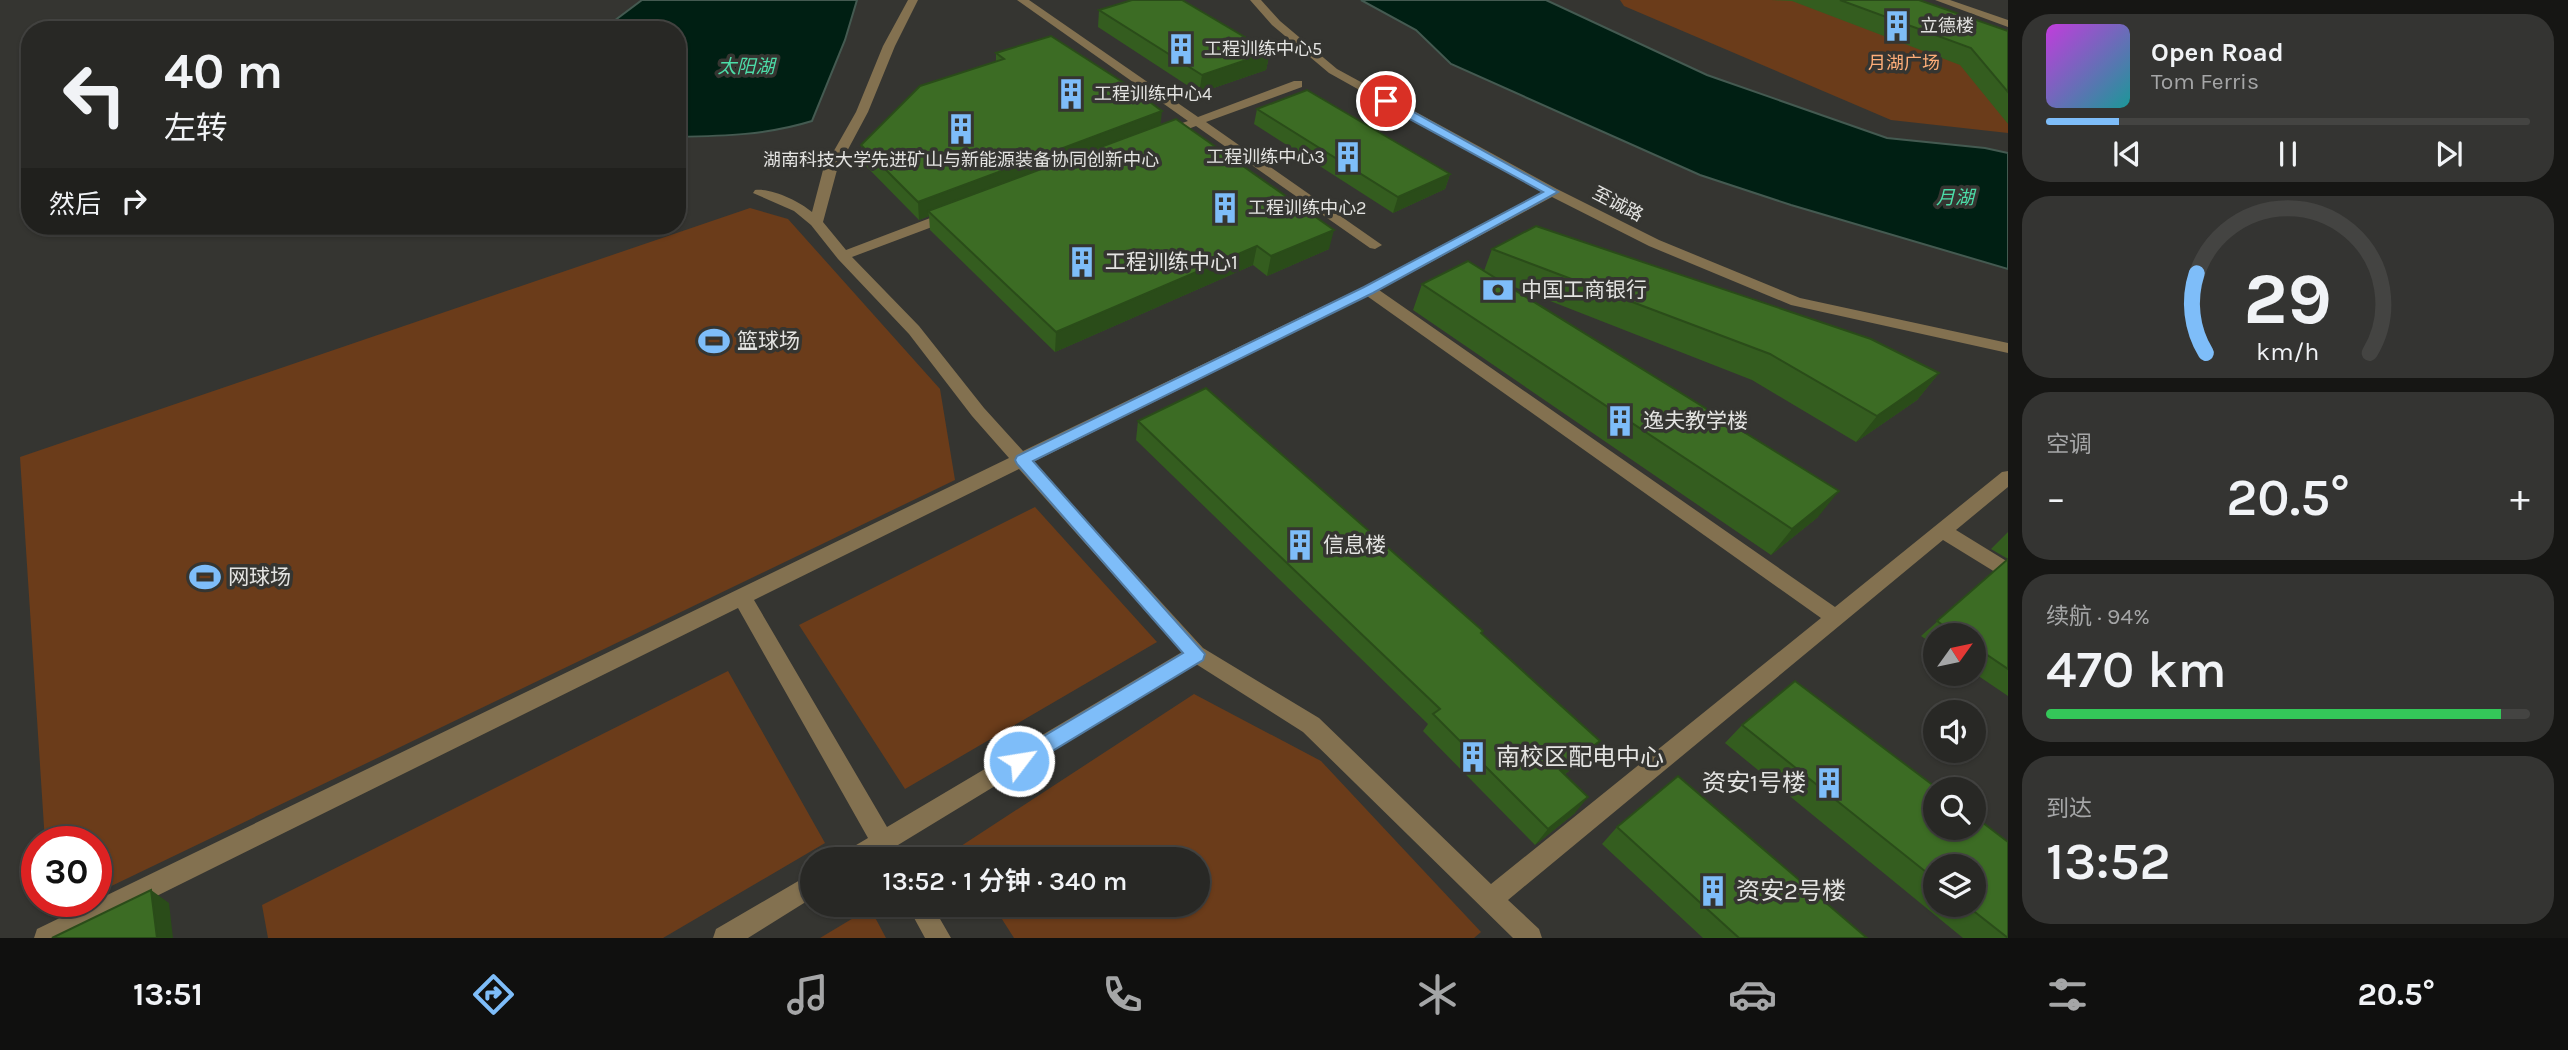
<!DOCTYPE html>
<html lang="zh">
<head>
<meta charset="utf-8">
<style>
	:root { --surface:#282825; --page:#343432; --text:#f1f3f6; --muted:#a5a6a7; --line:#444442; --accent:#7ebdf9 }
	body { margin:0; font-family:Karla,"Noto Sans SC",sans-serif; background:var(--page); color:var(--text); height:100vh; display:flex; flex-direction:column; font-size:26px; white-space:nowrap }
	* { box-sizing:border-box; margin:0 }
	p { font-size:23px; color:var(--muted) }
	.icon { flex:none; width:38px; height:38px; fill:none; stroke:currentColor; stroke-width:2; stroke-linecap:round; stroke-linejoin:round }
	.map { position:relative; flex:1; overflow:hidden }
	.drawer { display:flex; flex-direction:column; gap:14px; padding:14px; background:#161614; width:560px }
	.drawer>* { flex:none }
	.hud { position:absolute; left:21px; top:21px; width:665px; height:214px; border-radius:28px; box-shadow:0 2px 5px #0004,0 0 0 2px var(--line); background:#282825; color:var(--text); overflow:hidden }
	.needle { width:46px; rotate:57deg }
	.controls { position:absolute; left:1923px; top:623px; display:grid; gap:14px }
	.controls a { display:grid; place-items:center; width:63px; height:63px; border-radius:50%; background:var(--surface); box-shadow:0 2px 5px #0004,0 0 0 2px var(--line); font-size:35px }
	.speed { position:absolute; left:21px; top:826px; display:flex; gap:14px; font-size:35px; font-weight:700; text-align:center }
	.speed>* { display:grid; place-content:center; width:91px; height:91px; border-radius:50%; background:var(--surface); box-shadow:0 2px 5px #0004,0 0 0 2px var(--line); line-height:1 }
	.speed .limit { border:10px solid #d22; background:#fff; color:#111 }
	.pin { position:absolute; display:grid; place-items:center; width:60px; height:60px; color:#fff; margin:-30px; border:4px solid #fff; border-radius:50%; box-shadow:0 2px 7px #0007 }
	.me { position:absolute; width:77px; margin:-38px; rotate:59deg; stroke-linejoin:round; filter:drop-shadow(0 0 5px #0008) }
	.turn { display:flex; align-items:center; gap:24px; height:147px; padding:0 28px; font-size:32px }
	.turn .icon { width:91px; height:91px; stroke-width:2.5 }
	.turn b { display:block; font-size:49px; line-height:60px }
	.then { display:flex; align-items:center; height:66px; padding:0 28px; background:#0003; gap:14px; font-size:26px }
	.big { font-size:52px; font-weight:600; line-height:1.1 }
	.drawer .card { flex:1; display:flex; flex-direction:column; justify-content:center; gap:10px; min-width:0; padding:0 24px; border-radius:28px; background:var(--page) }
	.drawer .dial { align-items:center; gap:0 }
	.dial svg { height:182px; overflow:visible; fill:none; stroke:var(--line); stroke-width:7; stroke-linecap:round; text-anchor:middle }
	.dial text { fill:var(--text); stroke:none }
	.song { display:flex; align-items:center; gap:21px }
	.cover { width:84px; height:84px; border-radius:10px; background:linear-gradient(135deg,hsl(290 70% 55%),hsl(180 70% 35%)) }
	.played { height:7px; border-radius:4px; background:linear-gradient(90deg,var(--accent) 15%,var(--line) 15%) }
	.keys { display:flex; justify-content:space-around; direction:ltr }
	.heat { display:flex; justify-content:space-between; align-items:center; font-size:38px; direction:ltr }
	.charge { height:10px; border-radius:5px; background:linear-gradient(90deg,#34c759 94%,var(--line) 0) }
	.trip { position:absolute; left:800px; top:847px; width:410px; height:70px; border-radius:35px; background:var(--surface); box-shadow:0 2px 5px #0004,0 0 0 2px var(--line); font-weight:600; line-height:70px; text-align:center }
	.menu { display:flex; height:112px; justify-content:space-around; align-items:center; background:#10100f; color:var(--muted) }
	.menu .icon { width:49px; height:49px }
	.menu .current { color:var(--accent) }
	.menu b { font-size:32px; color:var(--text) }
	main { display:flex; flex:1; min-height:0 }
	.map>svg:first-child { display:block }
	.green { fill:#6b3c1a }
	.water { fill:#001f13; stroke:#445a51; stroke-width:2 }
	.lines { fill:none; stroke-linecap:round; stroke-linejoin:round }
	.minor { fill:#837150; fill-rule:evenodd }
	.wall { fill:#345d1f; fill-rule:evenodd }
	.shaded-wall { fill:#2a4c19 }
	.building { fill:#3c6c24; stroke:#2a4c19; stroke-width:2 }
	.route { fill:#7ebdf9; stroke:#527ba2; stroke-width:2 }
	.labels { text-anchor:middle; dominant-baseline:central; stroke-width:7; stroke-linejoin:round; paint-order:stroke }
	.far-poi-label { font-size:18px; fill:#e3e3e1; stroke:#353531; text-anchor:start }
	.far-park-label { font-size:18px; fill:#feae79; stroke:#353531 }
	.far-street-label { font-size:18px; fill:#e3e3e1; stroke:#353531 }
	.far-water-label { font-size:19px; font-style:italic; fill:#4cdda8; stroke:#353531 }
	.poi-label { font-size:21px; fill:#e3e3e1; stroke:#353531; text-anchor:start }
	.near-poi-label { font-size:24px; fill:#e3e3e1; stroke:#353531; text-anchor:start }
</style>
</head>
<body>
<main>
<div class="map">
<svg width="2008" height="938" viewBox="0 0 2008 938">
	<rect width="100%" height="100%" fill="#353531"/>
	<path class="green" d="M1620,0H1901L2008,39V133L1891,120L1624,6Z
		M750,208L788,219L940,389L955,480L101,891L96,888V842H45L20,457Z
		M1035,507L1157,642L905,789L799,625Z
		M728,671L825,843L663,938H268L262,905Z
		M1194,694L1321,761L1481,932L1474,938H1014L993,905H1197V859H965L958,848Z
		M870,908L886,938H820Z"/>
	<path class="water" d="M642,0H857L845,40L812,121C767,135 724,136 677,137V30H602Z
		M1361,0H1546L1707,75L1887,138L1985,148L2008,153V269L1791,205L1700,175L1451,64L1416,30Z"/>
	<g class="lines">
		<path class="minor" d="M908,0H918L895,46L868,112L837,170L823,222L846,250L946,212H956V218L852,257L919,326L984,408L1023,451L1363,287L1542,192L1329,73L1272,25L1250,0H1261L1280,21L1337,69L1557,189L1659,240L1800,298L2008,343V353L1791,305L1649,246L1552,197L1379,290L1835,607L2002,472L2008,471V487L1956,530L2008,562V580L1943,540L1508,900L1539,929L1542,938H1513L1303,732L1196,664L898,845L905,859H880L879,857L875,859H842L846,851L868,838L738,608L72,938H34L37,929L1009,458L972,416L909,334L838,259L811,225L794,211L753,193L755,190C772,188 799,201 812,212L823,170L856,112L883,46ZM1367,296L1821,618L1491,884L1319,718L1203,648L1033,462ZM1019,469L1182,652L887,827L754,600Z
			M1017,0H1029L1198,117L1294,81H1302V87L1206,122L1382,245L1375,249L1370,248L1196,126L1167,137H1159V131L1188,121Z
			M1935,0H1950L2008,20V27Z
			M812,873V898L748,938H713L716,929Z
			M907,905H932L951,938H925Z"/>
	</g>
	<path class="wall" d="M1771,0H1919L2008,31V124L1960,65L1792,1Z
		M1099,10L1270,52L1266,70L1199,93L1098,27Z
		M996,53L1149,102L1161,125L1329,249L1267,276L1253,265L1055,352L930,230L929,216L919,220L863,163L861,145L996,61Z
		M1257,109L1450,174L1445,189L1393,213L1254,124Z
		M1492,249L1939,373L1917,400L1856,442L1752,380L1504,283L1818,517L1771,555L1413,310L1422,284L1484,271Z
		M1138,421L1482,634L1600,741L1587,758L1565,774L1575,813L1535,845L1423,731L1428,724L1136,440Z
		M2008,532V696L1974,673V635H1936V646L1921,636L2008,559L1991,549Z
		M1795,681L1938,789H1936V828H1974V816L2008,842V938H1963L1725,743L1742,725ZM1936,866H1974V905H1936Z
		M1617,827L1867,938H1703L1602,844Z"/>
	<path class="shaded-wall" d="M1270,52L1266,70L1199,93L1202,75Z
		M1149,99L1148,117L1162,111L1160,129L928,211L929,216L919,220L918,202Z
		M1450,174L1445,189L1393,213L1398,197Z
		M1334,230L1329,249L1267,276L1271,256Z
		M1257,246L1253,265L1055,352L1056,332Z
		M1939,373L1917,400L1856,442L1877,416Z
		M1839,491L1818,517L1771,555L1792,529Z
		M1600,741L1587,758L1548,786L1560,770Z
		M1588,797L1575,813L1535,845L1548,829Z
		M151,890L169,903L173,938H157Z"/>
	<path class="building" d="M1132,0H1182L1270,52L1202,75L1099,10Z
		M1840,0H1919L2008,31V92L1971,48Z
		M1051,36L1149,99L1147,100L1162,111L918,202L861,145L920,86L1004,59L996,53Z
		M1307,90L1450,174L1398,197L1257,109Z
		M1176,119L1334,230L1271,256L1257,246L1056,332L928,211Z
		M1536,226L1871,339L1939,373L1877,416L1770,354L1492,249Z
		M1468,261L1839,491L1792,529L1422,284Z
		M1206,388L1483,631L1481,633L1600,741L1560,770L1588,797L1548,829L1433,714L1440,709L1138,421Z
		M2008,559V669L1974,646V635H1957L1937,621Z
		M1795,681L1938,789H1936V828H1974V816L2008,842V938L1966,905H1974V866H1936V880L1742,725Z
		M1678,776L1867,938H1739L1617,827Z
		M151,890L157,938H52Z"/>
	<path class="route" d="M1382,99H1390L1558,192L1373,293L1033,461L1205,654L1203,660L1026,767L1019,770L1012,767L1009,761L1012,755L1183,653L1017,464L1015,460L1017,456L1364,287L1543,192L1382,104Z"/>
	<defs>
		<symbol id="building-bare" viewBox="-9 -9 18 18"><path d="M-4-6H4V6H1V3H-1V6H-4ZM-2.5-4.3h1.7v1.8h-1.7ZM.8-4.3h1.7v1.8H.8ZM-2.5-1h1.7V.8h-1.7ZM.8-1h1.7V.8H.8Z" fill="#7ebdf9" stroke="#353531" stroke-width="2.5" paint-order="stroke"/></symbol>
		<symbol id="bank-bare" viewBox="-9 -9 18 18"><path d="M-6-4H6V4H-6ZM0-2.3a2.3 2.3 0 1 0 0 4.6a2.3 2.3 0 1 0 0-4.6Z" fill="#7ebdf9" stroke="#353531" stroke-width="2.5" paint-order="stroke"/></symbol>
		<symbol id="stadium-bare" viewBox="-9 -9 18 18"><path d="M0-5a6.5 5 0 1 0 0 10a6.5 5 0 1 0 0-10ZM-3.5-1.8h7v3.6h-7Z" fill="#7ebdf9" stroke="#353531" stroke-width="2.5" paint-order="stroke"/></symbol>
	</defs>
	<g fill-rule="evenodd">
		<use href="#building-bare" x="1875" y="4" width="44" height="44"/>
		<use href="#building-bare" x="1159" y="27" width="44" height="44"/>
		<use href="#building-bare" x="1049" y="72" width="44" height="44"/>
		<use href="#building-bare" x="939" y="107" width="44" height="44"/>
		<use href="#building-bare" x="1326" y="135" width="44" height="44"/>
		<use href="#building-bare" x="1203" y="186" width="44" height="44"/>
		<use href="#building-bare" x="1060" y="240" width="44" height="44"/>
		<use href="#bank-bare" x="1476" y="268" width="44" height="44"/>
		<use href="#stadium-bare" x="692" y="319" width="44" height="44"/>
		<use href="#building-bare" x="1598" y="399" width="44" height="44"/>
		<use href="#building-bare" x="1278" y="523" width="44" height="44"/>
		<use href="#stadium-bare" x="183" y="555" width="44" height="44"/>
		<use href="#building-bare" x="1451" y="735" width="44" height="44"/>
		<use href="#building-bare" x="1807" y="761" width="44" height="44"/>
		<use href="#building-bare" x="1691" y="869" width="44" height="44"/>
	</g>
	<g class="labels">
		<g class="far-poi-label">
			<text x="1920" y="26">立德楼</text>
			<text x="1204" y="49">工程训练中心5</text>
			<text x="1094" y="94">工程训练中心4</text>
			<text x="1325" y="157" text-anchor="end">工程训练中心3</text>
			<text x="961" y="160" text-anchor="middle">湖南科技大学先进矿山与新能源装备协同创新中心</text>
			<text x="1248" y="208">工程训练中心2</text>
		</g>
		<g class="far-park-label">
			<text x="1904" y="63">月湖广场</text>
		</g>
		<g class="far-street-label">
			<text transform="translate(1618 204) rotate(27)">至诚路</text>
		</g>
		<g class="far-water-label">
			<text x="746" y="67">太阳湖</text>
			<text x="1955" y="198">月湖</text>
		</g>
		<g class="poi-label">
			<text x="1105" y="262">工程训练中心1</text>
			<text x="1521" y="290">中国工商银行</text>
			<text x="737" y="341">篮球场</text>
			<text x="1643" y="421">逸夫教学楼</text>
			<text x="1323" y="545">信息楼</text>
			<text x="228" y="577">网球场</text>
		</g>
		<g class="near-poi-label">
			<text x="1496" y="757">南校区配电中心</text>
			<text x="1806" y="783" text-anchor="end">资安1号楼</text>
			<text x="1736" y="891">资安2号楼</text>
		</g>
	</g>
</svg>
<div class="controls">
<a><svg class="needle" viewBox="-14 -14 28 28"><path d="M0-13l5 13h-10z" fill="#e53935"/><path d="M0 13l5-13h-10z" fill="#a5a6a7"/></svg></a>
<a><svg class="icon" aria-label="sound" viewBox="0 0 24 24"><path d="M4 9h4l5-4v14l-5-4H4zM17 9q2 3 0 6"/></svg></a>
<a><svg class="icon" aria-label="search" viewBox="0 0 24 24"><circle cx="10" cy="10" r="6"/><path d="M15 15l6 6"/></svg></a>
<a><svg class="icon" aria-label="layers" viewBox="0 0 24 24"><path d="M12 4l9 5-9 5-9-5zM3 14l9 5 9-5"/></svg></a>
</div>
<div class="speed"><div class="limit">30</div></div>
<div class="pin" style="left:1386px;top:101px;background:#d93025"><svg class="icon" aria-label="arrive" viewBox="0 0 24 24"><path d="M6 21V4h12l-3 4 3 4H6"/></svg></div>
<svg class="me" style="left:1019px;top:761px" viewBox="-20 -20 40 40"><circle r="17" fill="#7ebdf9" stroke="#fff" stroke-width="3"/><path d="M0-11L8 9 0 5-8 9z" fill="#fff"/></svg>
<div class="trip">13:52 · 1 分钟 · 340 m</div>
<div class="hud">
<div class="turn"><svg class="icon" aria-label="left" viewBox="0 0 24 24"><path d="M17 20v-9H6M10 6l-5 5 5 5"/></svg><div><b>40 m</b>左转</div></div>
<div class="then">然后<svg class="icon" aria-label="right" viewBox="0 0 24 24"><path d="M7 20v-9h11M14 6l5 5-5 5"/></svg></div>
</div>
</div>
<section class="drawer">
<div class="card">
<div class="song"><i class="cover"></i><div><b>Open Road</b><p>Tom Ferris</p></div></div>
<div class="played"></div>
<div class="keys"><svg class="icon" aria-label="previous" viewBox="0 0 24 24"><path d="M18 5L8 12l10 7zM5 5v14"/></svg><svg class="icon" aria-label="pause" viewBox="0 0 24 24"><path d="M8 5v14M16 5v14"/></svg><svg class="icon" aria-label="next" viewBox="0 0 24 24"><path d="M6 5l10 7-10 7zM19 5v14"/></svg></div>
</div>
<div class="card dial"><svg viewBox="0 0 100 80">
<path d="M14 69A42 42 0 1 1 86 69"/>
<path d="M14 69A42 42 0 0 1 10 34" stroke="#7ebdf9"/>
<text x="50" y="56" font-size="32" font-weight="700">29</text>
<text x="50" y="72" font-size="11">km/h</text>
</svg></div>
<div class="card"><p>空调</p>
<div class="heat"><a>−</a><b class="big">20.5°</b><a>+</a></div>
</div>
<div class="card"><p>续航 · 94%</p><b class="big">470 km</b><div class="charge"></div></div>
<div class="card"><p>到达</p><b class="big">13:52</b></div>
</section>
</main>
<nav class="menu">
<b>13:51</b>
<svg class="icon current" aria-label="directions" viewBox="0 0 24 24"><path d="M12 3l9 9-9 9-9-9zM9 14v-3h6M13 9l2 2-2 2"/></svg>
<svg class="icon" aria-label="music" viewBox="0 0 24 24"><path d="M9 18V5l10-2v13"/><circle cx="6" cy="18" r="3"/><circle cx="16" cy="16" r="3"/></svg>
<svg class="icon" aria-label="phone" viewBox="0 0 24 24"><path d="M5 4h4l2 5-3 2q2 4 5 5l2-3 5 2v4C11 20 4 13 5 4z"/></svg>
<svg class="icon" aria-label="climate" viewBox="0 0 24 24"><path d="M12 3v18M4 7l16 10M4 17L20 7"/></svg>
<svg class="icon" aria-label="car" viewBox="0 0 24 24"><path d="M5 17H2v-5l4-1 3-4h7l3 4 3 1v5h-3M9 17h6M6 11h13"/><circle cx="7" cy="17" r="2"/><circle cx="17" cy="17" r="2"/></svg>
<svg class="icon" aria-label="filters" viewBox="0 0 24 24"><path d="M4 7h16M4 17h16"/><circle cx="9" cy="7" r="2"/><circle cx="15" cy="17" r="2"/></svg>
<b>20.5°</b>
</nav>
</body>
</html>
